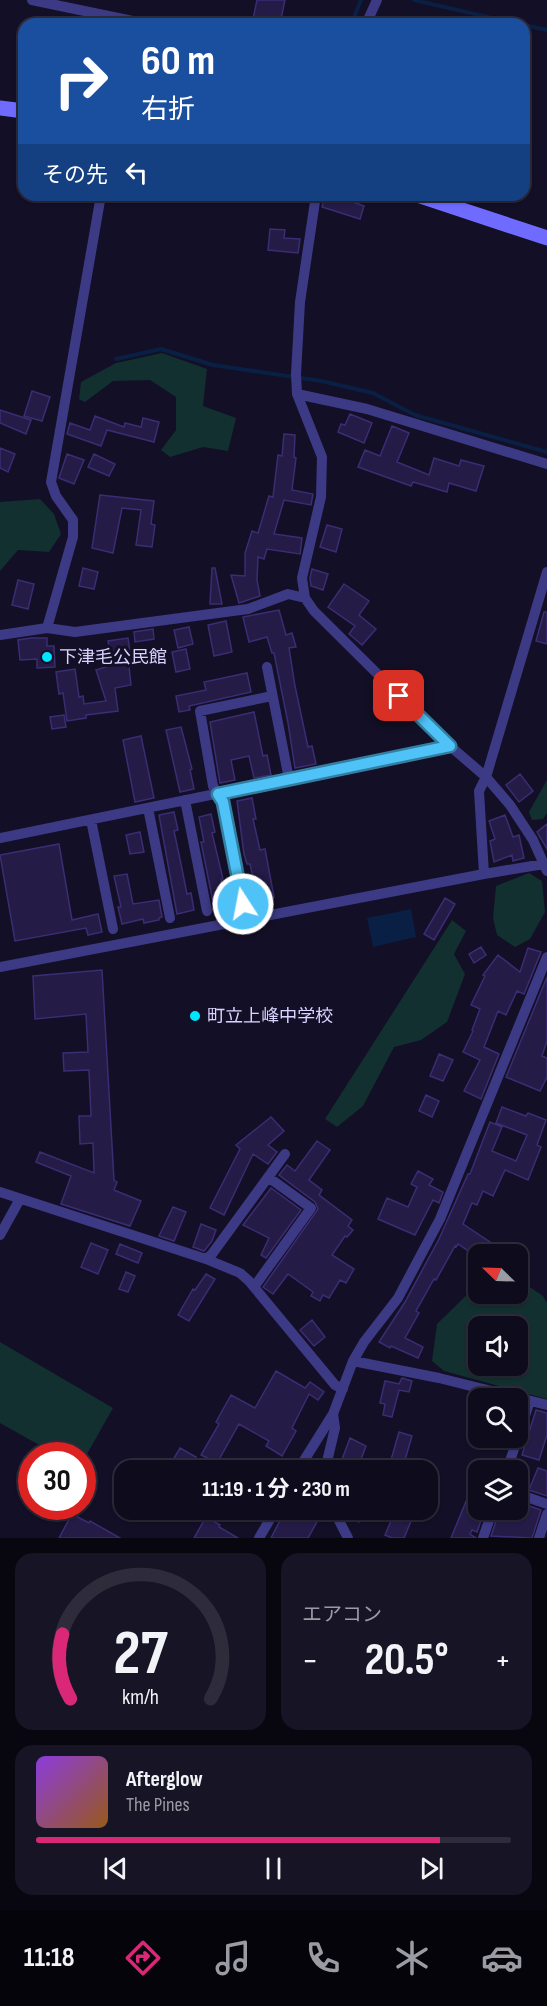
<!DOCTYPE html>
<html lang="ja">
<head>
<meta charset="utf-8">
<style>
	:root { --surface:#0e0b1c; --page:#171425; --text:#f1f3f6; --muted:#9b9ba3; --line:#2e2b3b; --accent:#db2777 }
	body { margin:0; font-family:"Sofia Sans Condensed","Noto Sans JP",sans-serif; background:var(--page); color:var(--text); height:100vh; display:flex; flex-direction:column; font-size:22px; white-space:nowrap }
	* { box-sizing:border-box; margin:0 }
	p { font-size:20px; color:var(--muted) }
	.icon { flex:none; width:33px; height:33px; fill:none; stroke:currentColor; stroke-width:2; stroke-linecap:round; stroke-linejoin:round }
	.map { position:relative; height:1538px; overflow:hidden }
	.side { display:flex; flex-direction:column; gap:15px; padding:15px; background:#08060f; flex:1 }
	.side>* { flex:none }
	.hud { position:absolute; left:18px; top:18px; width:512px; height:183px; border-radius:18px; box-shadow:0 2px 4px #0004,0 0 0 2px var(--line); background:#1a4fa0; color:#fff; overflow:hidden }
	.needle { width:39px; rotate:293deg }
	.buttons { position:absolute; left:468px; top:1244px; display:grid; gap:12px }
	.buttons a { display:grid; place-items:center; width:60px; height:60px; border-radius:12px; background:var(--surface); box-shadow:0 2px 4px #0004,0 0 0 2px var(--line); font-size:30px }
	.speed { position:absolute; left:18px; top:1442px; display:flex; gap:12px; font-size:30px; font-weight:700; text-align:center }
	.speed>* { display:grid; place-content:center; width:78px; height:78px; border-radius:50%; background:var(--surface); box-shadow:0 2px 4px #0004,0 0 0 2px var(--line); line-height:1 }
	.speed .limit { border:9px solid #d22; background:#fff; color:#111 }
	.pin { position:absolute; display:grid; place-items:center; width:51px; height:51px; color:#fff; margin:-26px; border-radius:12px; box-shadow:0 3px 9px #0006 }
	.me { position:absolute; width:66px; margin:-33px; rotate:349deg; stroke-linejoin:round; filter:drop-shadow(0 0 4px #0008) }
	.turn { display:flex; align-items:center; gap:21px; height:126px; padding:0 24px; font-size:27px }
	.turn .icon { width:78px; height:78px; stroke-width:2.5 }
	.turn b { display:block; font-size:42px; line-height:51px }
	.then { display:flex; align-items:center; height:57px; padding:0 24px; background:#0003; gap:12px; font-size:22px }
	.big { font-size:45px; font-weight:700; line-height:1.1 }
	.side .widget { flex:1; display:flex; flex-direction:column; justify-content:center; gap:9px; min-width:0; padding:0 21px; border-radius:18px; background:var(--page) }
	.side .dial { align-items:center; gap:0 }
	.dial svg { height:156px; overflow:visible; fill:none; stroke:var(--line); stroke-width:7; stroke-linecap:round; text-anchor:middle }
	.dial text { fill:var(--text); stroke:none }
	.song { display:flex; align-items:center; gap:18px }
	.cover { width:72px; height:72px; border-radius:9px; background:linear-gradient(135deg,hsl(270 70% 55%),hsl(30 70% 35%)) }
	.played { height:6px; border-radius:3px; background:linear-gradient(90deg,var(--accent) 85%,var(--line) 85%) }
	.keys { display:flex; justify-content:space-around; direction:ltr }
	.heat { display:flex; justify-content:space-between; align-items:center; font-size:33px; direction:ltr }
	.side .tiles { flex:1; display:grid; gap:15px; grid-template-columns:1fr 1fr }
	.widget:last-child { grid-column:span 2 }
	.trip { position:absolute; left:114px; top:1460px; width:324px; height:60px; border-radius:18px; background:var(--surface); box-shadow:0 2px 4px #0004,0 0 0 2px var(--line); font-weight:700; line-height:60px; text-align:center }
	.tab-bar { display:flex; height:96px; justify-content:space-around; align-items:center; background:#06040b; color:var(--muted) }
	.tab-bar .icon { width:42px; height:42px }
	.tab-bar .on { color:var(--accent) }
	.tab-bar b { font-size:27px; color:var(--text) }
	.map>svg:first-child { display:block }
	.green { fill:#12302f; fill-rule:evenodd }
	.water { fill:#0a1f44 }
	.lines { fill:none; stroke-linecap:round; stroke-linejoin:round }
	.stream { stroke:#0a1f44; stroke-width:4 }
	.building { fill:#241b47; stroke:#3b2d73; stroke-width:1.5 }
	.minor { stroke:#3d3a85; stroke-width:10 }
	.secondary { stroke:#6f6bff; stroke-width:15 }
	.route-casing { stroke:#337fa1; stroke-width:15 }
	.route { stroke:#4fc3f7; stroke-width:10 }
	.poi-dot { fill:#00e5ff; stroke:#130f26; stroke-width:2 }
	.labels { text-anchor:middle; dominant-baseline:central; stroke-width:6; stroke-linejoin:round; paint-order:stroke }
	.poi-label { font-size:18px; fill:#d9d4ff; stroke:#130f26; text-anchor:start }
</style>
</head>
<body>
<div class="map">
<svg width="547" height="1538" viewBox="0 0 547 1538">
	<rect width="100%" height="100%" fill="#130f26"/>
	<path class="green" d="M162,353L207,369L203,406L236,418L228,451L203,447L170,457L161,450L176,430V397L150,380L113,381L85,402L79,399L81,382L116,363Z
		M40,499L54,514L61,534L49,552L18,550L0,571V502Z
		M547,780V813L543,819L532,820L529,812Z
		M529,873L542,881L545,912L530,939L515,947L497,935L493,918L496,886Z
		M452,920L466,931L454,954L465,974L447,1022L421,1040L394,1047L363,1106L337,1127L325,1119Z
		M518,1279L543,1296L547,1303V1399L444,1371L432,1361L437,1324L478,1284V1293H518ZM478,1326H518V1365H478Z
		M0,1342L113,1408L83,1461L82,1455H57L0,1423Z"/>
	<path class="water" d="M411,909L416,937L373,947L367,918Z"/>
	<g class="lines">
		<path class="stream" d="M414,0L519,24
			M353,20L361,0
			M524,25L547,30
			M116,359L161,349L213,365L321,381L373,393L415,415L547,452"/>
	</g>
	<path class="building" d="M257,0H285L280,24H252Z
		M325,195H347L345,199L364,206L360,219L322,207Z
		M270,229L285,230L284,238L300,239L298,253L268,250Z
		M32,391L50,397L42,421L24,416Z
		M0,410L31,420L26,434L0,423Z
		M350,414L372,423L364,443L338,432L341,424L345,425Z
		M95,416L124,427L125,423L141,427L143,418L159,422L154,442L107,430L101,446L67,434L70,423L90,430Z
		M392,426L409,433L397,462L429,475L434,458L459,466L461,460L484,466L476,491L449,483L447,492L413,482L411,486L358,467L365,450L380,456Z
		M284,434L295,435L294,457L296,458L292,490L313,494L311,505L284,500L274,534L302,538L300,554L267,549L264,559L258,557L257,580L260,596L239,603L231,575L245,576V553L252,531L258,533L269,496L273,497L278,455L282,456Z
		M0,448L15,454L8,472L0,468Z
		M67,454L84,460L74,484L59,478Z
		M94,454L115,464L109,476L88,467Z
		M100,495L154,501L151,524L155,525L152,547L136,545L141,510L122,508L113,553L92,548Z
		M327,525L342,529L336,552L320,547Z
		M83,568L98,572L94,589L79,586Z
		M212,568H215L222,604H210Z
		M312,569L328,574L323,590L311,586L310,578Z
		M18,580L34,584L28,609L12,605Z
		M344,584L369,601L359,615L376,629L362,645L349,634L355,626L328,607Z
		M279,610L286,635L292,633L296,647L289,648L295,686L308,747L312,746L316,764L295,768L288,723L274,653H272L267,637L249,642L243,617Z
		M544,612H547V644L536,641Z
		M226,621L232,652L214,656L208,625Z
		M189,627L193,644L178,648L174,630Z
		M153,629L154,639L135,642L134,632Z
		M31,638H47V646H54L55,667L37,668V659L20,660L18,640Z
		M128,638L132,666H129L131,685L115,688L118,711L86,715V718L67,721L63,693L59,694L56,672L75,669L79,697L83,696L84,704L106,701L96,670L112,665L108,641Z
		M186,649L190,669L176,672L172,652Z
		M247,673L251,692L189,706L190,710L179,712L176,696L206,690L204,682Z
		M254,712L263,756L267,755L271,775L254,778L249,756L231,760L235,780L220,783L210,722Z
		M64,715L66,727L52,729L50,717Z
		M181,727L192,769L190,770L194,789L180,792L166,730Z
		M141,736L154,798L135,802L123,740Z
		M520,774L533,791L519,802L506,785Z
		M252,798L256,819H253L260,850L265,849L274,897L258,901L250,864H247L244,854L237,801Z
		M174,812L178,830L174,831L181,864L187,894L191,893L194,910L177,914L159,815Z
		M211,814L215,832L212,833L223,879H221L226,904L214,907L201,842H204L199,817Z
		M505,815L513,837L519,835L524,858L513,861L512,855L494,862L490,841L495,839L489,821Z
		M547,824V849L537,832Z
		M140,832L144,852L130,854L126,835Z
		M59,844L72,920L98,914L102,932L88,935L86,928L15,941L0,855Z
		M127,874L133,904L159,900L162,917L159,918V920L144,923L143,919L122,924L118,907H121L114,876Z
		M445,898L455,904L434,940L424,934Z
		M481,947L486,955L474,963L469,954Z
		M528,948L541,952L524,994L517,991L506,1015L498,1011L484,1047L499,1054L481,1099L464,1091L480,1060L463,1052L473,1031L472,1030L480,1009L471,1005L485,976L483,975L498,955L520,972Z
		M102,970L114,1180L117,1182L114,1190L141,1201L130,1226L61,1204L71,1176L36,1162L40,1152L94,1173L93,1143L80,1144L79,1116H91L89,1070L64,1071L63,1053L88,1052L86,1014L35,1019L33,976Z
		M547,977V1041L542,1056L547,1058V1077L540,1091L506,1077Z
		M439,1054L453,1060L443,1081L430,1076Z
		M426,1095L439,1101L432,1117L419,1111Z
		M502,1107L526,1116L528,1113L546,1120L537,1145L541,1147L528,1180L505,1170L493,1196L483,1191L477,1205L472,1203L463,1224L496,1246L491,1254H473L458,1244L456,1247L455,1246L436,1280L434,1279L416,1311L419,1313L405,1338L423,1347L418,1358L391,1346L390,1348L379,1342L405,1302L439,1239L468,1174H470L490,1122L502,1127L492,1151L516,1161L527,1135L496,1123Z
		M271,1117L284,1131L268,1145L277,1152L268,1164L253,1154L224,1215L210,1208L240,1149L236,1145Z
		M317,1141L330,1150L309,1180L322,1190L319,1195L352,1220L348,1226L353,1230L347,1237L345,1236L332,1255L354,1269L346,1283L340,1280L329,1298L323,1295L320,1301L311,1296L313,1292L288,1274L273,1294L263,1287L318,1209L315,1202L279,1175L287,1165L295,1171Z
		M418,1171L433,1179L429,1185L443,1192L439,1203L433,1200L415,1235L378,1219L387,1198L408,1207L417,1187L411,1184Z
		M271,1188L301,1210L266,1258L261,1255L269,1238L243,1225Z
		M173,1207L186,1212L174,1241L159,1236Z
		M201,1224L216,1230L212,1241L204,1251L193,1247Z
		M91,1243L108,1250L98,1274L81,1267Z
		M120,1244L142,1253L138,1263L116,1254Z
		M126,1272L135,1276L128,1292L119,1289Z
		M206,1274L215,1279L189,1321L178,1315L193,1289L195,1290Z
		M312,1320L325,1337L314,1346L300,1330Z
		M276,1371L305,1388L310,1382L324,1392L318,1400L309,1394L292,1428L296,1431L282,1456L266,1446L269,1441L239,1424L217,1463L201,1455L219,1424L216,1422L231,1395L255,1408Z
		M402,1378L412,1381L409,1392L399,1390L392,1417L383,1415L385,1404L380,1403L385,1381L399,1384Z
		M536,1410L547,1413V1435L539,1460L522,1455Z
		M399,1432L412,1436L402,1470L389,1467Z
		M350,1438L366,1446L357,1470H338Z
		M180,1448L196,1457L189,1470H167Z
		M538,1468L547,1471V1496L529,1490Z
		M467,1499L478,1503V1509H485L477,1532L472,1530L470,1534L476,1538H451Z
		M518,1502L541,1510L532,1538L491,1536L500,1509H518Z
		M286,1509H324L308,1538H271Z
		M346,1509H364L359,1522L346,1517L344,1514Z
		M396,1509H403L414,1514L404,1538H392L385,1535Z
		M72,1514L89,1523L90,1521L120,1538H59Z
		M206,1517L220,1525L219,1527L238,1538H194Z"/>
	<g class="lines">
		<path class="minor" d="M32,0L147,24
			M366,24L377,0
			M316,195L300,302L296,374L297,394L322,457L321,497L302,578L305,598L314,611L450,746L486,777L510,805L533,840L547,871
			M297,394L367,409L547,464
			M47,628L73,537V520L56,496L51,482L101,195
			M0,635L47,628L75,632L248,609L288,594L305,598
			M267,667L289,779
			M185,800L207,911
			M148,808L170,918
			M91,820L113,929
			M0,838L450,746
			M484,874L479,791L486,777L547,572
			M243,904L223,802L213,786L200,711L272,696
			M0,967L484,874L544,864
			M0,1192L206,1259L240,1273L249,1281L335,1385L343,1389
			M0,1235L20,1199
			M206,1259L212,1254L285,1154
			M254,1287L311,1208L268,1177
			M353,1361L439,1378L547,1405
			M298,1470L333,1414L353,1361L364,1342L398,1298L440,1219L547,957
			M325,1470L335,1428L333,1414
			M507,1470L530,1401
			M518,1494L547,1504
			M333,1509L348,1538
			M259,1538L276,1509
			M483,1538L493,1509
			M539,1538L547,1514"/>
		<path class="secondary" d="M0,108L24,111
			M417,195L547,238"/>
	</g>
	<g class="lines">
		<defs>
			<path id="route" d="M243,904L223,802L218,794L450,746L399,696"/>
		</defs>
		<use href="#route" class="route-casing"/>
		<use href="#route" class="route"/>
	</g>
	<g class="poi-dot">
		<circle cx="47" cy="657" r="6"/>
		<circle cx="195" cy="1016" r="6"/>
	</g>
	<g class="labels">
		<g class="poi-label">
			<text x="59" y="657">下津毛公民館</text>
			<text x="207" y="1016">町立上峰中学校</text>
		</g>
	</g>
</svg>
<div class="buttons">
<a><svg class="needle" viewBox="-14 -14 28 28"><path d="M0-13l5 13h-10z" fill="#e53935"/><path d="M0 13l5-13h-10z" fill="#9b9ba3"/></svg></a>
<a><svg class="icon" aria-label="sound" viewBox="0 0 24 24"><path d="M4 9h4l5-4v14l-5-4H4zM17 9q2 3 0 6"/></svg></a>
<a><svg class="icon" aria-label="search" viewBox="0 0 24 24"><circle cx="10" cy="10" r="6"/><path d="M15 15l6 6"/></svg></a>
<a><svg class="icon" aria-label="layers" viewBox="0 0 24 24"><path d="M12 4l9 5-9 5-9-5zM3 14l9 5 9-5"/></svg></a>
</div>
<div class="speed"><div class="limit">30</div></div>
<div class="pin" style="left:399px;top:696px;background:#d93025"><svg class="icon" aria-label="arrive" viewBox="0 0 24 24"><path d="M6 21V4h12l-3 4 3 4H6"/></svg></div>
<svg class="me" style="left:243px;top:904px" viewBox="-20 -20 40 40"><circle r="17" fill="#4fc3f7" stroke="#fff" stroke-width="3"/><path d="M0-11L8 9 0 5-8 9z" fill="#fff"/></svg>
<div class="trip">11:19 · 1 分 · 230 m</div>
<div class="hud">
<div class="turn"><svg class="icon" aria-label="right" viewBox="0 0 24 24"><path d="M7 20v-9h11M14 6l5 5-5 5"/></svg><div><b>60 m</b>右折</div></div>
<div class="then">その先<svg class="icon" aria-label="left" viewBox="0 0 24 24"><path d="M17 20v-9H6M10 6l-5 5 5 5"/></svg></div>
</div>
</div>
<section class="side">
<div class="tiles">
<div class="widget dial"><svg viewBox="0 0 100 80">
<path d="M14 69A42 42 0 1 1 86 69"/>
<path d="M14 69A42 42 0 0 1 10 36" stroke="#db2777"/>
<text x="50" y="56" font-size="32" font-weight="700">27</text>
<text x="50" y="72" font-size="11">km/h</text>
</svg></div>
<div class="widget"><p>エアコン</p>
<div class="heat"><a>−</a><b class="big">20.5°</b><a>+</a></div>
</div>
<div class="widget">
<div class="song"><i class="cover"></i><div><b>Afterglow</b><p>The Pines</p></div></div>
<div class="played"></div>
<div class="keys"><svg class="icon" aria-label="previous" viewBox="0 0 24 24"><path d="M18 5L8 12l10 7zM5 5v14"/></svg><svg class="icon" aria-label="pause" viewBox="0 0 24 24"><path d="M8 5v14M16 5v14"/></svg><svg class="icon" aria-label="next" viewBox="0 0 24 24"><path d="M6 5l10 7-10 7zM19 5v14"/></svg></div>
</div>
</div>
</section>
<nav class="tab-bar">
<b>11:18</b>
<svg class="icon on" aria-label="directions" viewBox="0 0 24 24"><path d="M12 3l9 9-9 9-9-9zM9 14v-3h6M13 9l2 2-2 2"/></svg>
<svg class="icon" aria-label="music" viewBox="0 0 24 24"><path d="M9 18V5l10-2v13"/><circle cx="6" cy="18" r="3"/><circle cx="16" cy="16" r="3"/></svg>
<svg class="icon" aria-label="phone" viewBox="0 0 24 24"><path d="M5 4h4l2 5-3 2q2 4 5 5l2-3 5 2v4C11 20 4 13 5 4z"/></svg>
<svg class="icon" aria-label="climate" viewBox="0 0 24 24"><path d="M12 3v18M4 7l16 10M4 17L20 7"/></svg>
<svg class="icon" aria-label="car" viewBox="0 0 24 24"><path d="M5 17H2v-5l4-1 3-4h7l3 4 3 1v5h-3M9 17h6M6 11h13"/><circle cx="7" cy="17" r="2"/><circle cx="17" cy="17" r="2"/></svg>
</nav>
</body>
</html>
